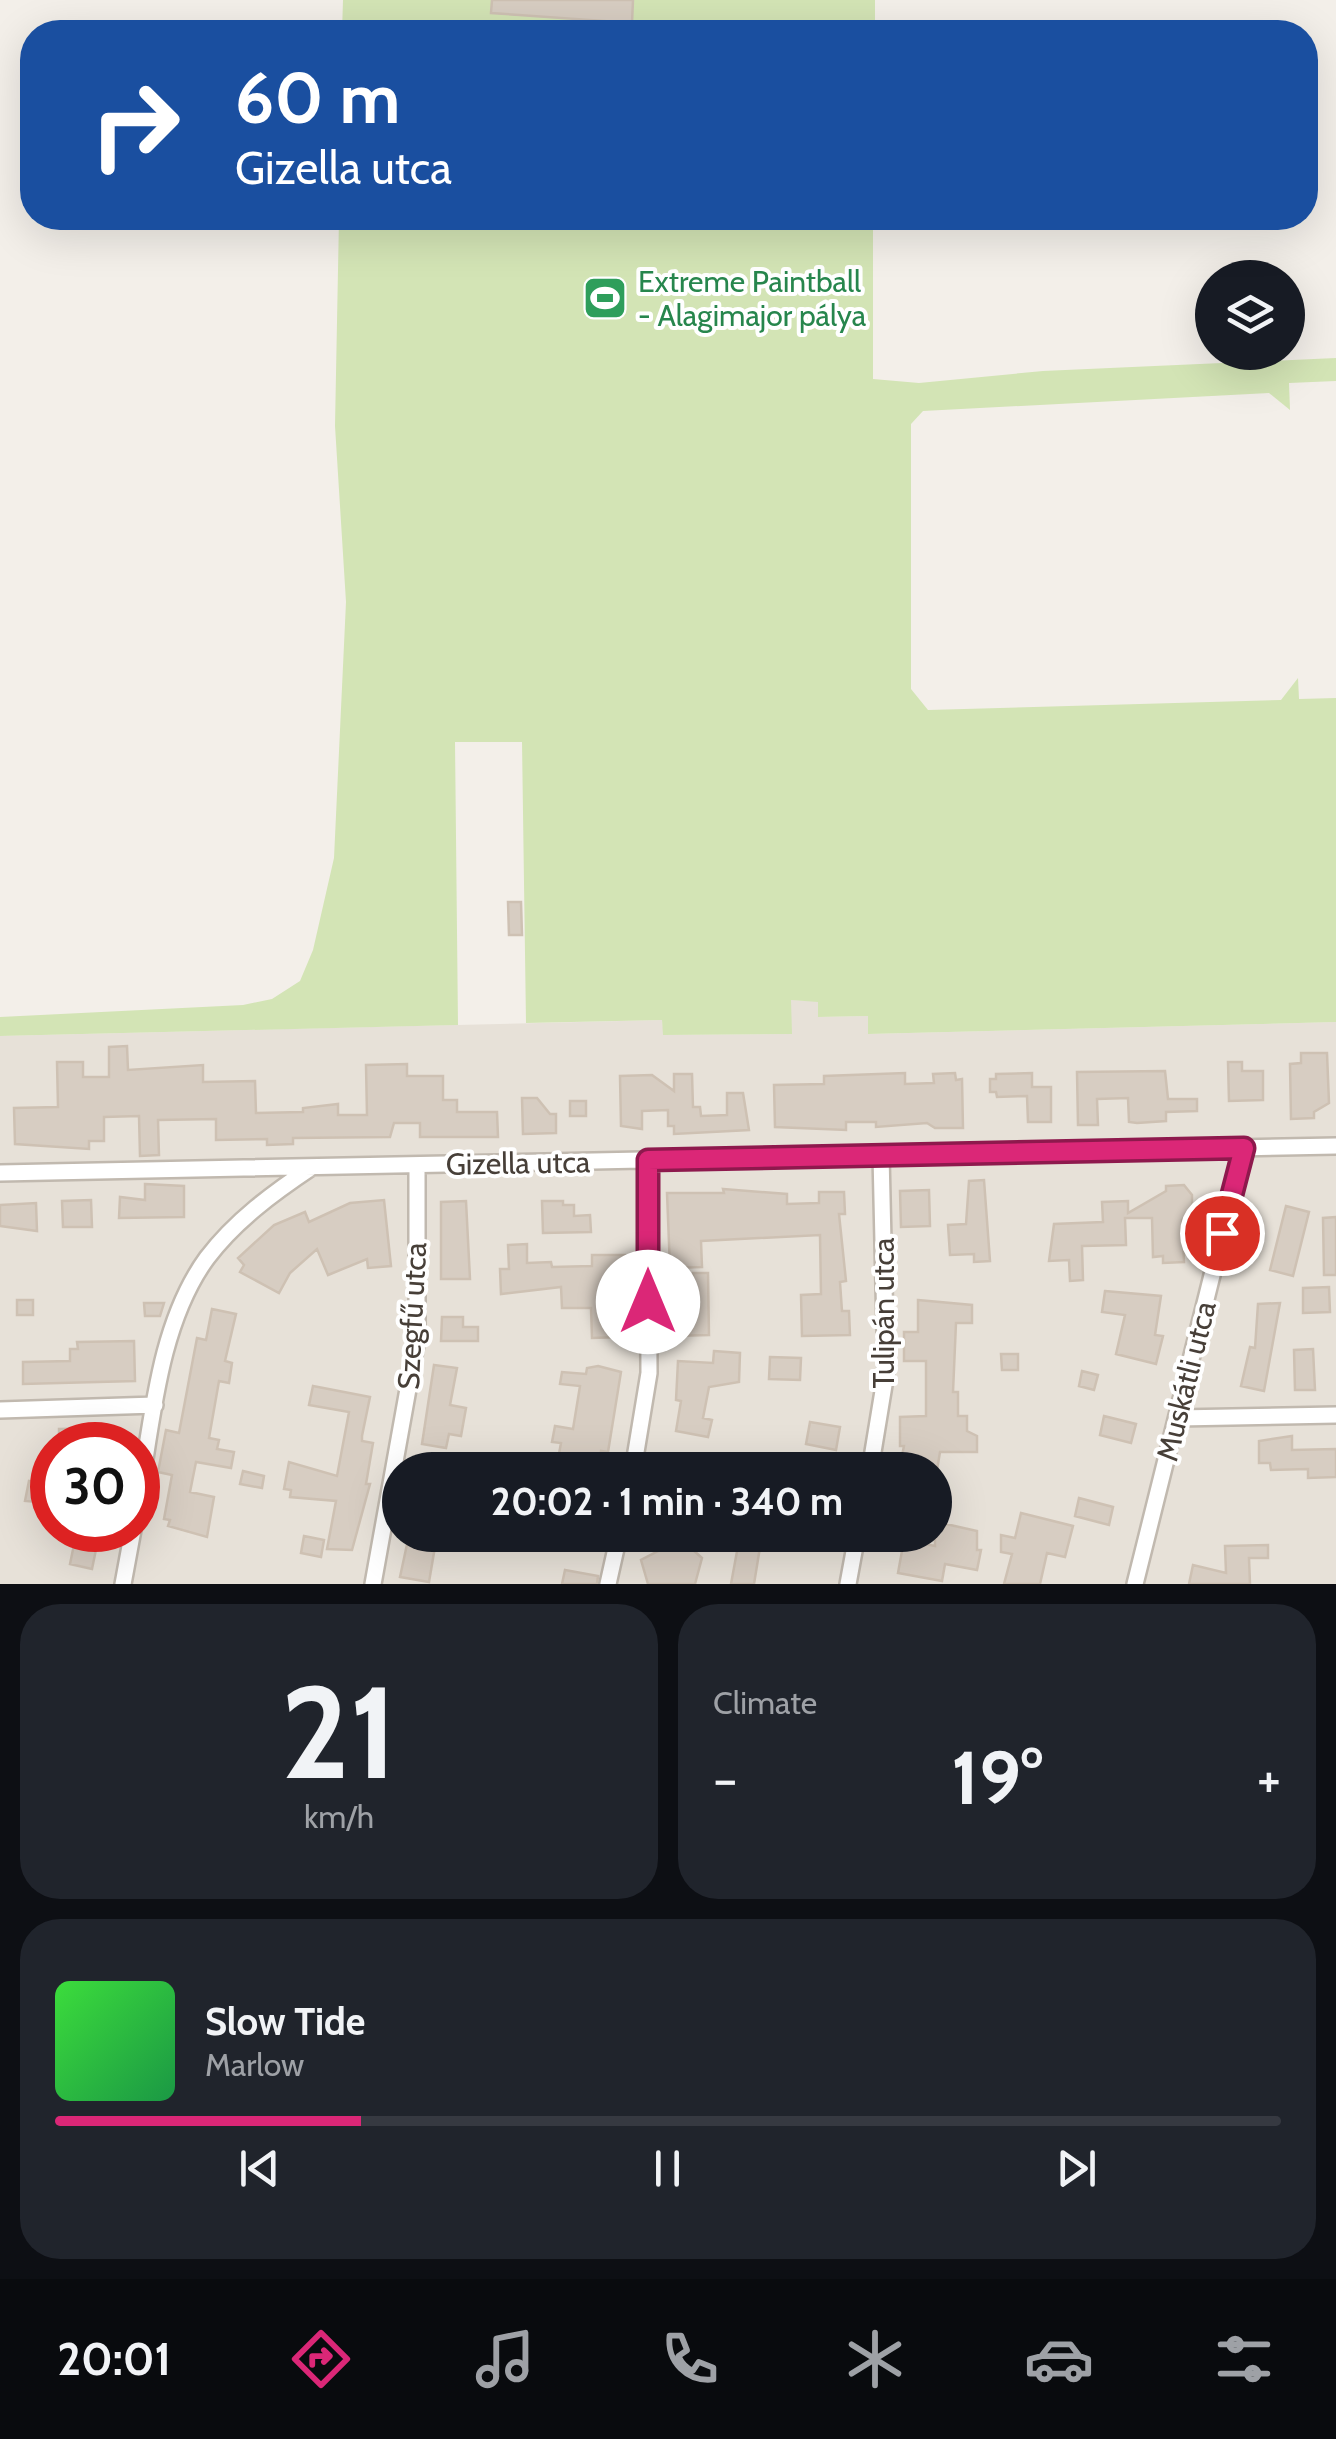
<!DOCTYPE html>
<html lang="en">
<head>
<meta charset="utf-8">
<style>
	:root { --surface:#171b24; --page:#20242c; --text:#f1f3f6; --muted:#9ea1a6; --line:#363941; --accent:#db2777 }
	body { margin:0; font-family:Cabin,sans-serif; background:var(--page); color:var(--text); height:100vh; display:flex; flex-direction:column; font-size:38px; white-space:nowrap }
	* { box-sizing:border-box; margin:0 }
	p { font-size:32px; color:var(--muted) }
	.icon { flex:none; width:55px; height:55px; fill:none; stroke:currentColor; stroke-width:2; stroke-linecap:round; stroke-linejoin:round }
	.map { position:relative; height:1584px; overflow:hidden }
	.side { display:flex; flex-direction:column; gap:20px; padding:20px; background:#0d0f14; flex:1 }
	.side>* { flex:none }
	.banner { position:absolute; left:20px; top:20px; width:1298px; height:210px; border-radius:40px; box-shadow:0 10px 40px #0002; background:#1a4fa0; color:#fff; overflow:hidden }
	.tools { position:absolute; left:1195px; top:260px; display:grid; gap:20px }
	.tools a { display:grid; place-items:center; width:110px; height:110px; border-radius:50%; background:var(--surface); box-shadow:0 10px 40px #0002; font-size:50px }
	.speed { position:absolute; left:30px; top:1422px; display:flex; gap:20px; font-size:50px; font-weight:700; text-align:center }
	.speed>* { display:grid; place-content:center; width:130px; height:130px; border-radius:50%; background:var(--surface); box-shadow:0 10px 40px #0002; line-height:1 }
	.speed .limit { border:15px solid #d22; background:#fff; color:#111 }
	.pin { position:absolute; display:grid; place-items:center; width:85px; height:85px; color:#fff; margin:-42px; border:5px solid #fff; border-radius:50%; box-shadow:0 2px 10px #0007 }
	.me { position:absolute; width:110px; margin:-55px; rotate:0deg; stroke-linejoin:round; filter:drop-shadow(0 0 8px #0008) }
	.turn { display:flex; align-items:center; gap:35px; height:210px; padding:0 50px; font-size:45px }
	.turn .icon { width:130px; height:130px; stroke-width:2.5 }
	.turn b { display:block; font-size:70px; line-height:85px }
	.big { font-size:75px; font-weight:800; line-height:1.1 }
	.side .card { flex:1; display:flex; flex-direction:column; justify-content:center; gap:15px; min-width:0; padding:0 35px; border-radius:40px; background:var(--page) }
	.side .dial { align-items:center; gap:0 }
	.dial b { font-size:130px; line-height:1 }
	.song { display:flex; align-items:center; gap:30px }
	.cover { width:120px; height:120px; border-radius:15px; background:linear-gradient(135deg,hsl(120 70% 55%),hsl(140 70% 35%)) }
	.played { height:10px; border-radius:5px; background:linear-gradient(90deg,var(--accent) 25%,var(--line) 25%) }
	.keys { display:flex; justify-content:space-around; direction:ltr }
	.heat { display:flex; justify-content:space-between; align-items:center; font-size:55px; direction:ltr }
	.side .tiles { flex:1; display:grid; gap:20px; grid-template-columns:1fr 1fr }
	.card:last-child { grid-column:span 2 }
	.trip { position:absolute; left:382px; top:1452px; width:570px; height:100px; border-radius:50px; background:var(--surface); box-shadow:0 10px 40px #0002; font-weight:800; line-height:100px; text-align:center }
	.tabs { display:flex; height:160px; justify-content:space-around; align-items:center; background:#090b0e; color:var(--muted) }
	.tabs .icon { width:70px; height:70px }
	.tabs .selected { color:var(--accent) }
	.tabs b { font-size:45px; color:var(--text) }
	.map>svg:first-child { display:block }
	.residential { fill:#e7e1d8; fill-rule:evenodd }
	.green { fill:#d3e4b5 }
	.building { fill:#d7cdc2; stroke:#cec1b3; stroke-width:2.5 }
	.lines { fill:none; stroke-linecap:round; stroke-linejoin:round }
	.minor-casing { stroke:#c1b9af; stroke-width:20 }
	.minor { stroke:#fff; stroke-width:15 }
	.route-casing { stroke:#8e194d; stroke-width:25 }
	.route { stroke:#db2777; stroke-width:18 }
	.labels { text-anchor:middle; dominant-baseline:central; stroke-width:8; stroke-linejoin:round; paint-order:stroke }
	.leisure-label { font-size:30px; fill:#27864d; stroke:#fff; text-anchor:start }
	.street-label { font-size:30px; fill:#473f38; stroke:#fff }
</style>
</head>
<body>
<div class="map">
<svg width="1336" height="1584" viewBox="0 0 1336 1584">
	<rect width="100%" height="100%" fill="#f3efe9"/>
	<path class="residential" d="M791,1000L818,1001V1017L868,1016L869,1034L1336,1022V1584H0V1036L662,1020L664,1035L791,1034ZM52,1445H138V1530H52ZM400,1470H935V1535H400Z"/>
	<path class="green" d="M343,0H875V32H342Z
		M339,218H873V379L919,383L1043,371L1336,358V381L1289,383L1290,410L1269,393L923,411L911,424V689L928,710L1281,700L1298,678L1299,699L1336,698V1022L868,1034V1016L818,1017V1002L791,1000L792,1034L663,1035L662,1020L526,1023L522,742H455L458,1025L0,1036V1017L243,1005L272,999L300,981L313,950L334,858L346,602L335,426Z"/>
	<path class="building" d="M492,0H633L632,23L491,13Z
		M508,902H521L522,935H509Z
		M127,1046L128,1070L203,1065V1082L255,1081L256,1113L303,1112V1108L338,1104V1115H367L366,1065L407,1064V1076H443V1100H457V1112H497L498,1137H420V1123H394L390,1137L293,1138V1144L267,1145V1139L216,1140V1119L158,1120L159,1155L140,1156L139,1116L104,1117V1141H89V1149L15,1144L14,1108L58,1107L57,1062H83V1077H109V1047Z
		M1301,1053H1327L1329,1103L1314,1112V1118L1291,1119L1290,1064L1301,1063Z
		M1228,1062H1242V1071H1263V1100L1229,1101Z
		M1165,1071L1168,1099H1197V1111L1166,1112V1121L1137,1123L1129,1122L1128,1098L1097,1099L1098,1125H1078L1077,1072Z
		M905,1073V1084L934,1083L933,1074L955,1073L956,1080L962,1079L963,1128H935L927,1123L876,1127V1122H846V1130L775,1127L774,1085L824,1084V1076Z
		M1032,1073V1087H1051V1122H1028L1027,1096L997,1097L996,1092H990V1079H996V1074Z
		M674,1074H692L693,1107H700L701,1116L727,1115V1093H743L749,1130L674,1134V1126H668V1110L642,1111V1129L621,1126L620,1076L652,1075L674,1091Z
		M522,1098H537L550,1114H556V1133L523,1134Z
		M570,1101H586V1116H570Z
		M984,1180L990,1261L974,1262V1254L950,1255L948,1225L966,1224L969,1181Z
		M145,1184L184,1186V1217L119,1218L120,1197L145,1200Z
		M1184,1185L1192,1195V1209L1182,1220L1184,1262L1163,1263V1256L1153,1257L1152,1218H1125L1126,1245L1082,1246L1083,1280L1070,1281L1069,1260L1049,1261L1054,1224L1103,1222L1102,1202L1128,1201V1213L1166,1191V1186Z
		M723,1189L787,1194V1204L819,1203V1192H844L845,1214H839L846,1281L840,1282L842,1311H849L850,1335L802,1336L801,1295L821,1294L820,1235L701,1241L702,1267L670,1268L667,1193H724Z
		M929,1190L930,1226L901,1227L900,1191Z
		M91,1200L92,1227H63L62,1201Z
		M384,1200L391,1266L368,1268L367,1259L328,1275L317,1249L290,1273L279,1293L240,1272L244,1265L238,1258L274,1225L305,1212L309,1222L350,1203Z
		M466,1201L470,1279H441V1202Z
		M542,1201H563V1205H574V1216L590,1215L591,1232L543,1233Z
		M36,1203L37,1231L0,1226V1205Z
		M1286,1206L1309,1212L1293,1276L1270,1270Z
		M1336,1217V1275H1324L1323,1218Z
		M527,1244V1263L551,1262L552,1267L592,1266V1255H625L623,1337L592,1338L591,1308H562L561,1287L501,1294L500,1269H509L508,1245Z
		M693,1273H708L709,1335L672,1336L677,1297L693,1296Z
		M1329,1287L1330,1312L1303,1313V1288Z
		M1105,1291L1161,1296L1155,1335L1163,1336L1156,1364L1116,1354L1125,1315L1102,1312Z
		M17,1300H33V1315H17Z
		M918,1300L972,1305V1323H956L953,1392H958V1416H967V1431L977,1436V1452H940L937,1470H899L904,1446H900V1417L926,1416V1361H904V1332H918Z
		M144,1303H164L160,1316H145Z
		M1280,1303L1264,1391L1241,1386L1250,1347L1255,1348L1258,1304Z
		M212,1309L236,1314L225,1361L232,1363L229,1383L219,1381L209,1438L219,1440L217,1449L234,1452L231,1468L196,1462L190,1492L214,1497L207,1537L168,1526L170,1520L164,1519L172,1475L158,1472L166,1430L179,1433L197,1338L206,1340Z
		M442,1317H463V1327H478V1341H441Z
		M134,1341L135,1381L23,1384V1362L70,1361V1349H78L77,1342Z
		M1313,1349L1315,1390H1295L1294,1350Z
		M714,1351L740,1353L739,1382L709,1387L703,1418L712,1420L708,1437L676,1431L681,1401L676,1400L678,1361L713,1363Z
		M1001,1354H1018V1370H1002Z
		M770,1357L801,1358L800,1380L769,1379Z
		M434,1365L457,1368L450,1405L466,1408L461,1436L449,1434L446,1448L422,1444Z
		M598,1366L621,1372L608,1452L601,1451L598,1470H556L561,1443L552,1442L555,1426L573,1429L580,1386L560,1384L562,1372L586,1374L587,1368Z
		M1082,1371L1098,1375L1094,1390L1079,1386Z
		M313,1386L370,1397L362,1436V1441L373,1443L366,1484H370L352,1550L327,1549L336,1501L290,1497L291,1490L284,1489L289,1462L337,1476L349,1412L309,1405Z
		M1104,1416L1136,1424L1131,1443L1100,1435Z
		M810,1422L840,1427L836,1450L806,1444Z
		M104,1428V1445H59V1429Z
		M1292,1436V1450L1336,1449V1477L1308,1478V1469L1271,1470L1270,1463H1259V1441Z
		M243,1471L264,1476L262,1488L240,1484Z
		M29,1481L52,1485L48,1503L25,1501Z
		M1079,1498L1113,1507L1109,1525L1075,1516Z
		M935,1510L948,1512L946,1524L977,1531V1550H981L977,1570L945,1564L942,1581L898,1573L904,1540L935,1546Z
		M1021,1513L1073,1526L1065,1557L1047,1553L1040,1584H1004L1012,1554L1001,1552V1535L1015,1538Z
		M77,1530H100L92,1569L70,1564Z
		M409,1535H437L429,1582L400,1577Z
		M740,1535H762L754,1584H731Z
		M304,1536L324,1540L321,1557L301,1553Z
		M1268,1545V1558H1249L1250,1584H1189L1193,1565L1226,1573L1225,1546Z
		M678,1547L693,1550L702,1558L695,1584H648L641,1560L664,1548Z
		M565,1570L598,1576L597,1584H562Z"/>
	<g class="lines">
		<defs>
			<path id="minor" d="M0,1173L1336,1146
				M0,1410L155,1405
				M1178,1418L1336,1415
				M633,1470L649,1373L648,1160
				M870,1470L886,1373L881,1155
				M138,1503C152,1424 158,1325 207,1258C235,1221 273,1193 312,1167
				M123,1584L133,1530
				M373,1584L417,1339V1165
				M608,1584L619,1535
				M848,1584L857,1535
				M1135,1584L1244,1147"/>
		</defs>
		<use href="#minor" class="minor-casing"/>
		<use href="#minor" class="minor"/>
	</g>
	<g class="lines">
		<defs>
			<path id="route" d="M648,1302V1160L1244,1148L1222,1233"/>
		</defs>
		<use href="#route" class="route-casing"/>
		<use href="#route" class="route"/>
	</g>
	<defs>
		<symbol id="stadium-square" viewBox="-11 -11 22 22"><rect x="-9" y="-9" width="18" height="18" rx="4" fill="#2e9e5b" stroke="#fff"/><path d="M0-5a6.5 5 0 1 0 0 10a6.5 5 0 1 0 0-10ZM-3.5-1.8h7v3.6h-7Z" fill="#fff"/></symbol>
	</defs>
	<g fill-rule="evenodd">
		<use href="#stadium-square" x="580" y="273" width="50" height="50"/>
	</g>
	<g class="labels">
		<g class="leisure-label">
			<text x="638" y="281">Extreme Paintball<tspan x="638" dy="34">- Alagimajor pálya</tspan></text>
		</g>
		<g class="street-label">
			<text transform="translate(518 1163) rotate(-1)">Gizella utca</text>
			<text transform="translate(883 1313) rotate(-90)">Tulipán utca</text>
			<text transform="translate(412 1316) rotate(-87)">Szegfű utca</text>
			<text transform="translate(1186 1381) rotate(-76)">Muskátli utca</text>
		</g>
	</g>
</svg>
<div class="tools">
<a><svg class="icon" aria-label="layers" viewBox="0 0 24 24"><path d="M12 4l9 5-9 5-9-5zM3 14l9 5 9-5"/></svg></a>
</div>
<div class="speed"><div class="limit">30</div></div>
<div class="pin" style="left:1222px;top:1233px;background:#d93025"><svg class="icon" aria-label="arrive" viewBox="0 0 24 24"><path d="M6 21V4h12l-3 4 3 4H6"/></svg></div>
<svg class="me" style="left:648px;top:1302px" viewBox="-20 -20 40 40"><circle r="19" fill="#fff"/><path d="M0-13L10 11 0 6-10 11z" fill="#db2777"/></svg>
<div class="trip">20:02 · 1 min · 340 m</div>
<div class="banner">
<div class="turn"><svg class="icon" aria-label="right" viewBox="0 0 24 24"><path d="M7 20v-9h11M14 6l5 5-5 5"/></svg><div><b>60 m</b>Gizella utca</div></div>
</div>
</div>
<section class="side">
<div class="tiles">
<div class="card dial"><b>21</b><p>km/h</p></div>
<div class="card"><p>Climate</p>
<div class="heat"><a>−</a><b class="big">19°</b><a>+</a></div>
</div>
<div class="card">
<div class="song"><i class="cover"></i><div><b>Slow Tide</b><p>Marlow</p></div></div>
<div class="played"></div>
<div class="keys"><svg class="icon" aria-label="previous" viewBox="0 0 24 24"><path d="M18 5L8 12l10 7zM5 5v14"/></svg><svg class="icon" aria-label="pause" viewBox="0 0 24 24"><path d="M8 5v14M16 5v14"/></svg><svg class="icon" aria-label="next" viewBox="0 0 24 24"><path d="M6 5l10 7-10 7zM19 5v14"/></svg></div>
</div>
</div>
</section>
<nav class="tabs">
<b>20:01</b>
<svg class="icon selected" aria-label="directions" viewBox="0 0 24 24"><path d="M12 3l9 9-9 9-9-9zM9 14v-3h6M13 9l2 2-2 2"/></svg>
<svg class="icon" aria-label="music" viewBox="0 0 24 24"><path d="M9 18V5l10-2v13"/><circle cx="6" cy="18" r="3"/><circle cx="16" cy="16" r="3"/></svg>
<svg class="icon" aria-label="phone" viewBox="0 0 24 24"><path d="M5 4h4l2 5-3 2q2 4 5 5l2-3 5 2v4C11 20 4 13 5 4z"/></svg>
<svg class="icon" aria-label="climate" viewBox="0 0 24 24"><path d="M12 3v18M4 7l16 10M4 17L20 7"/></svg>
<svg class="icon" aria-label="car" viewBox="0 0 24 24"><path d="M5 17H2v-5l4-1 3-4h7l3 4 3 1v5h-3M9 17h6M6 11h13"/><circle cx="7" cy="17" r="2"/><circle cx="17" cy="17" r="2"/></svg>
<svg class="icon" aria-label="filters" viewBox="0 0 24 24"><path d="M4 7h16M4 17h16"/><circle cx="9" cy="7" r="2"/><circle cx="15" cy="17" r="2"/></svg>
</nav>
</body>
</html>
